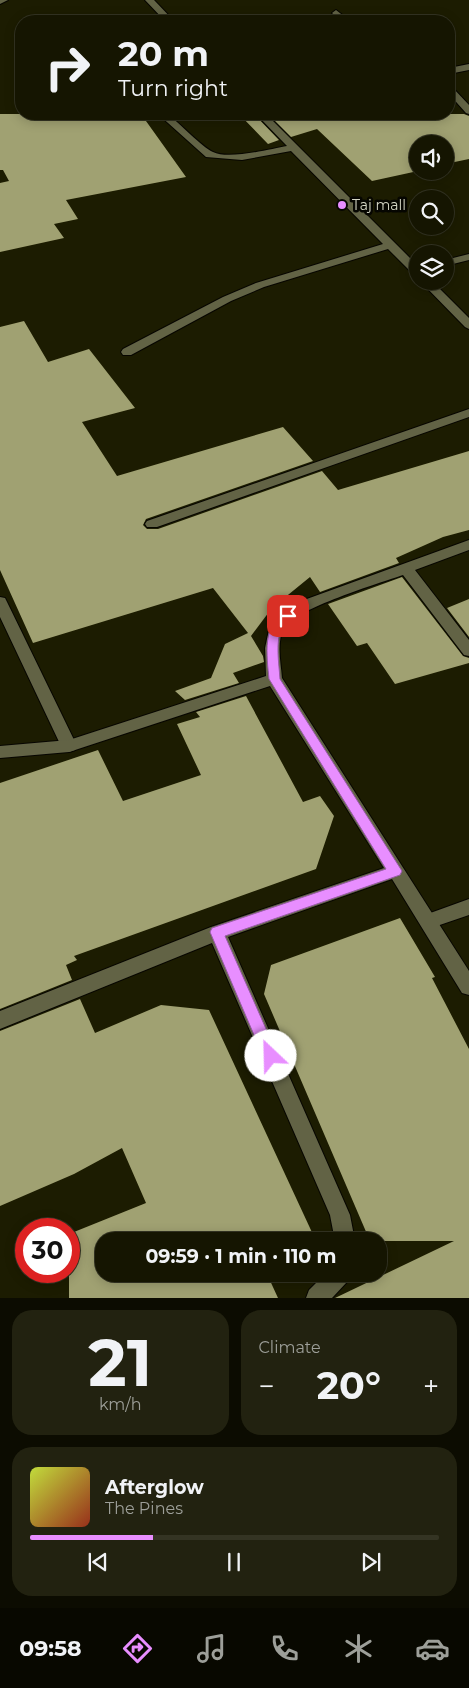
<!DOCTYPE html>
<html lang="en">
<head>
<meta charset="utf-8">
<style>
	:root { --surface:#151501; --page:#222210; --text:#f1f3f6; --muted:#9d9f99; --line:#343423; --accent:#e88eff }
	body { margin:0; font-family:Montserrat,sans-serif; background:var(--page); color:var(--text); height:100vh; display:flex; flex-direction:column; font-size:19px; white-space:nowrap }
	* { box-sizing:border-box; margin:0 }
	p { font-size:16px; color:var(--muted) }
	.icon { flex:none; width:28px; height:28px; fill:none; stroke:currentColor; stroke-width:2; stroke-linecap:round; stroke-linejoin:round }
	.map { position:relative; height:1298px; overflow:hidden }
	.side { display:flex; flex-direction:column; gap:12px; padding:12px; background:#0c0c01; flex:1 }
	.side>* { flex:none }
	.guide { position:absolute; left:15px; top:15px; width:440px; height:105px; border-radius:20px; box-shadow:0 2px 12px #0003,0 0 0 1px var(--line); background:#151501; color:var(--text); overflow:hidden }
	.tools { position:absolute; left:409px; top:135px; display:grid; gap:10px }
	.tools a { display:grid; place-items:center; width:45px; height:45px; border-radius:50%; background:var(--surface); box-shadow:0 2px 12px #0003,0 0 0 1px var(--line); font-size:25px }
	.speed { position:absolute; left:15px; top:1218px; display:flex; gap:10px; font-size:25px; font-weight:700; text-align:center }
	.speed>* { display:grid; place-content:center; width:65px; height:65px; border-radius:50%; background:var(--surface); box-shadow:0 2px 12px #0003,0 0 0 1px var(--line); line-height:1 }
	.speed .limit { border:8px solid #d22; background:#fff; color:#111 }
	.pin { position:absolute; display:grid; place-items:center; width:42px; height:42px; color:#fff; margin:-21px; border-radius:10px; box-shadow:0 2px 8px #0006 }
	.me { position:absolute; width:55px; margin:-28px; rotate:336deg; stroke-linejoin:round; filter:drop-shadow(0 0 4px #0008) }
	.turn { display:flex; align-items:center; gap:18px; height:105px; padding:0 20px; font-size:22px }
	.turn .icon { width:65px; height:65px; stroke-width:2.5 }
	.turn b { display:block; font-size:35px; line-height:42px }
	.big { font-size:38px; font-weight:700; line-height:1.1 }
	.side .tile { flex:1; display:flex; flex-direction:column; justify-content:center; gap:8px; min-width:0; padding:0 18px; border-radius:20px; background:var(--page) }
	.side .dial { align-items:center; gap:0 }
	.dial b { font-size:65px; line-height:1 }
	.song { display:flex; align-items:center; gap:15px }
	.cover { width:60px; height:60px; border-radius:8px; background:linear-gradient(135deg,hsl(70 70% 55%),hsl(10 70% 35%)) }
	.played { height:5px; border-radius:2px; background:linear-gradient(90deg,var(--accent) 30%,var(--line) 30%) }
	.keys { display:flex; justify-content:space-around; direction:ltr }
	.heat { display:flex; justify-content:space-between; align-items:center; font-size:28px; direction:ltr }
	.side .tiles { flex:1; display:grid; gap:12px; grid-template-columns:1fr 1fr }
	.tile:last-child { grid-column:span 2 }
	.trip { position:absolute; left:95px; top:1232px; width:292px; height:50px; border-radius:20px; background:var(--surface); box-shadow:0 2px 12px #0003,0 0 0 1px var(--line); font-weight:700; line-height:50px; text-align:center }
	.menu { display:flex; height:80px; justify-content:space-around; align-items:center; background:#080800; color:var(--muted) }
	.menu .icon { width:35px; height:35px }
	.menu .on { color:var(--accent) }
	.menu b { font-size:22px; color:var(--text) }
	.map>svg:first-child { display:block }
	.building { fill:#a0a172 }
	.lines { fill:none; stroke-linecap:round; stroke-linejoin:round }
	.service-casing { stroke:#070600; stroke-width:2 }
	.minor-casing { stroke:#070600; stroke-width:2 }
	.service { fill:#626345; fill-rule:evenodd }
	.minor { fill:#626345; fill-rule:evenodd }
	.route { fill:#e88eff; stroke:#975ca6 }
	.poi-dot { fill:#e88eff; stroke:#060601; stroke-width:2 }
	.labels { text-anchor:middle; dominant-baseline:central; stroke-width:5; stroke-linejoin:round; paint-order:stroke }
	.far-poi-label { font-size:14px; fill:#d5d6c5; stroke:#060601; text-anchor:start }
</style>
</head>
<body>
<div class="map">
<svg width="469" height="1298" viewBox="0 0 469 1298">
	<rect width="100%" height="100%" fill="#1c1c01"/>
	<path class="building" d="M0,114H141L186,177L66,200L78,219L54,224L64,238L0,252V183L9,181L3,170H0Z
		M239,114H254L279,140L268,144Z
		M268,114H464L469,116V159L445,164V144H418V171L372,181L317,129L291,137Z
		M24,321L48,362L89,349L135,408L82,422L117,476L283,427L313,461L146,519L143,525L147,529H158L322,471L338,490L469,451V530L443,537L396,558L399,563L320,592L310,577L272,608L251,636L263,656L264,662L233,673L239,683L185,700L175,691L211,678L225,644L248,633L213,588L33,643L0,570V327Z
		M402,577L463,656L469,658V663L395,684L367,643L357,646L328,604Z
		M469,599V637L447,608Z
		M246,696L303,802L320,796L334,816L316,869L74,956L77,960L66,965L72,980L0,1009V783L98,750L123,801L201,775L177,724L200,717L196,712Z
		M400,918L435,977L432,978L469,1049V1298H335L454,1241H370L264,994L271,965Z
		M80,999L95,1033L161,1005L209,1010L316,1241H104V1274H267L278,1298H69V1234L146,1203L122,1148L74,1174L0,1206V1031Z"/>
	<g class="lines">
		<defs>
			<path id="service" d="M145,0H154L174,21H165Z
				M336,10L350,21H341L332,13Z
				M469,64V70L449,74V68Z
				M449,86L452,87L469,105V114L466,113L449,94Z
				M158,114H168C178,122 203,148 213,152C228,160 270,149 287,146L256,114H266L418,266V276L414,275L388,249L264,287L231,301L131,355H123L121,352L123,349L223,297L256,283L383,244L291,151L242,160L206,157Z
				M469,254V260L445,266V260Z
				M420,281H432L469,318V329L465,327Z
				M469,409V417L157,527H147L145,524L147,521Z
				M0,597L5,598L7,602L77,746L75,750L69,752L63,750L61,746L0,617Z
				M469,899V915L428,929L422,926L419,921L422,916Z"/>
			<path id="minor" d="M0,0H8L0,4Z
				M469,540V550L415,570L469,640V656L464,655L403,575C380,583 294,609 284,628C276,643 281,663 282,678L469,971V995L462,993L392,879L228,937L350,1215L355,1241H335L330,1215L212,943L0,1029V1011L211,927L384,868L270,686L69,752L0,758V746L69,740L266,676L265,648L270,625L293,604Z
				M325,1274H350L347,1282L332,1298H306L309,1290Z"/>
		</defs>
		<use href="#service" class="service-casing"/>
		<use href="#minor" class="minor-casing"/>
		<use href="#service" class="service"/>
		<use href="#minor" class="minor"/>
	</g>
	<path class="route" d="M288,612L293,616C290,620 284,623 282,627C275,642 279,663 280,679L402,871L400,875L225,936L278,1056L276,1061L271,1063L266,1061L263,1056L210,932L212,928L386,869L269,679C267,658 261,620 288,612Z"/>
	<circle class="poi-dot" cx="342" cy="205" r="5"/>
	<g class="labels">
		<g class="far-poi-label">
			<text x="352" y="205">Taj mall</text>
		</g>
	</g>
</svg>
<div class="tools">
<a><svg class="icon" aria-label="sound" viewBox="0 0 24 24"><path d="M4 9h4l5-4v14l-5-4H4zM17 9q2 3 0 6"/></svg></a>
<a><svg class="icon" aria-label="search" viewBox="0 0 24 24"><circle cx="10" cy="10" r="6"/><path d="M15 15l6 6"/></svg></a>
<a><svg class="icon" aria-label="layers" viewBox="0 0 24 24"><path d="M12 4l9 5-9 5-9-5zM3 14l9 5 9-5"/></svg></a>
</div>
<div class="speed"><div class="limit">30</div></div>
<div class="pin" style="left:288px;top:616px;background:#d93025"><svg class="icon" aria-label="arrive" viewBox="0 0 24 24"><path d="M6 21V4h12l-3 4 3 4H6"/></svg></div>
<svg class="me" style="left:271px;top:1056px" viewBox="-20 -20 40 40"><circle r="19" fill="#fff"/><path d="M0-13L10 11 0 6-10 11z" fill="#e88eff"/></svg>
<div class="trip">09:59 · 1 min · 110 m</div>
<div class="guide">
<div class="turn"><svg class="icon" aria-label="right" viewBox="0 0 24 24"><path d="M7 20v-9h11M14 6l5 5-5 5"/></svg><div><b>20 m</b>Turn right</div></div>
</div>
</div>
<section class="side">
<div class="tiles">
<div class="tile dial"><b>21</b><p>km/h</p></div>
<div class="tile"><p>Climate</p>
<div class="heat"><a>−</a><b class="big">20°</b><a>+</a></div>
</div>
<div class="tile">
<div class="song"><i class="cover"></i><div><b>Afterglow</b><p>The Pines</p></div></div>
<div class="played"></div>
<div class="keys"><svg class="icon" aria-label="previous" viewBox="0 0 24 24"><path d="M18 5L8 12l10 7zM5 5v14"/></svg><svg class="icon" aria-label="pause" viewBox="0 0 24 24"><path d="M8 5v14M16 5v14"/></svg><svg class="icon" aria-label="next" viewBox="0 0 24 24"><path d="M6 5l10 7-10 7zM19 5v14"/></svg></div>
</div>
</div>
</section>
<nav class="menu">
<b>09:58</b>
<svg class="icon on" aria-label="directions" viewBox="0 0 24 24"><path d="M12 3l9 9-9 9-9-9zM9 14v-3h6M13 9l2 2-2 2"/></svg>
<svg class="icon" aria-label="music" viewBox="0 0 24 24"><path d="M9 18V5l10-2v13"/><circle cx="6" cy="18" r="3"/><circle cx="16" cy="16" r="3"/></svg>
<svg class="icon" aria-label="phone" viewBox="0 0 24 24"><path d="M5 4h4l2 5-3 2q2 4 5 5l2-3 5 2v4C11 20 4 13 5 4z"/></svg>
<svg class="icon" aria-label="climate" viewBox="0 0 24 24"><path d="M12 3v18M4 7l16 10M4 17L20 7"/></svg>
<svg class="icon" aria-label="car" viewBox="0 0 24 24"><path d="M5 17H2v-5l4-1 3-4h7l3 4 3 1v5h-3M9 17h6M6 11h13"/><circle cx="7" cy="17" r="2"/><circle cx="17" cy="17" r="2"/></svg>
</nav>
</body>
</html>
